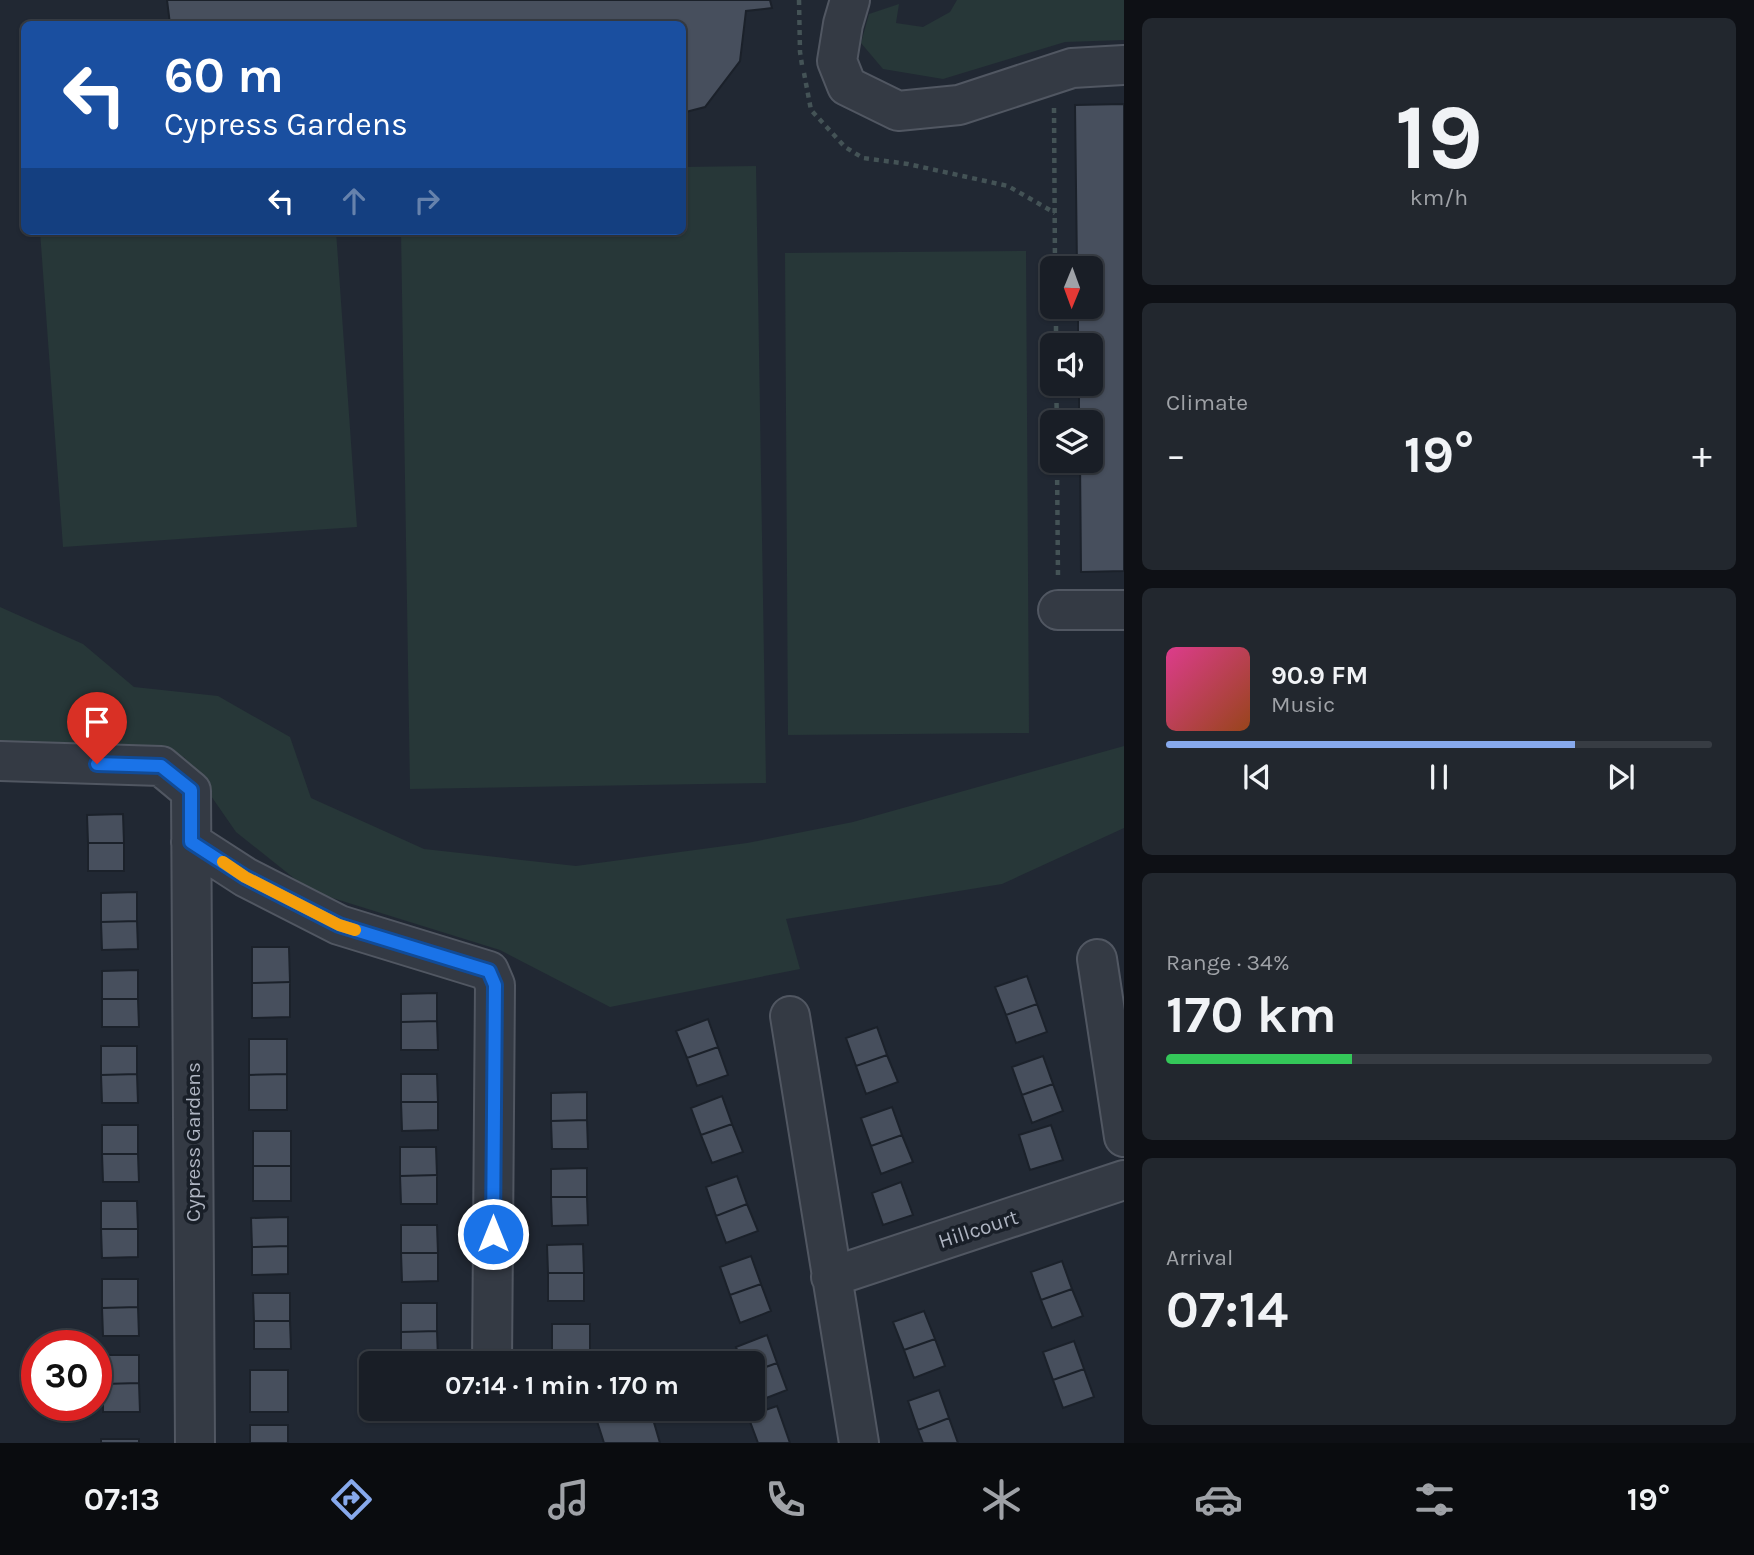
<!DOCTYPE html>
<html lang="en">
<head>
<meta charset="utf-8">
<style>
	:root { --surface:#191e26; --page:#22272e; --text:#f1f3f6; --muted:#9fa2a7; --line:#373c43; --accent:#87a9ec }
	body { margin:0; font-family:Karla,sans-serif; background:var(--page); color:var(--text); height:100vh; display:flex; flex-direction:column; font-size:26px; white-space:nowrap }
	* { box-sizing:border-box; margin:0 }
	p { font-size:23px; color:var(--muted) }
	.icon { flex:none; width:38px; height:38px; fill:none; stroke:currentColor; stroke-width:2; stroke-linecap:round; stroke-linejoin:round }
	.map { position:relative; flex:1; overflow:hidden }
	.panel { display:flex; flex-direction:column; gap:18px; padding:18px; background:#0e1015; width:630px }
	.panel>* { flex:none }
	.guide { position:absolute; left:21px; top:21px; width:665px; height:214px; border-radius:10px; box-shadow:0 2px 5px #0004,0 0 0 2px var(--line); background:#1a4fa0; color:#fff; overflow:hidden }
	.needle { width:46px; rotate:181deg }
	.fabs { position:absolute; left:1040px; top:256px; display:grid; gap:14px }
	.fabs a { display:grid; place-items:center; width:63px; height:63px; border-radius:10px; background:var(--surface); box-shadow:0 2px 5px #0004,0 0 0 2px var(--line); font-size:35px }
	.speed { position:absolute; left:21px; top:1330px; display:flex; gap:14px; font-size:35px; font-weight:700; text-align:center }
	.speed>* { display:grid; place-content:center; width:91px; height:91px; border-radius:50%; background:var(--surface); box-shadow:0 2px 5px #0004,0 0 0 2px var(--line); line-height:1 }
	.speed .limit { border:10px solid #d22; background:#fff; color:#111 }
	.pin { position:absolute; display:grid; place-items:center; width:60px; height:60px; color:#fff; margin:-72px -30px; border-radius:50% 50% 50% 0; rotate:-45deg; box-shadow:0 0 7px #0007 }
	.pin .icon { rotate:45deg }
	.me { position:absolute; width:77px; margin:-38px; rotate:0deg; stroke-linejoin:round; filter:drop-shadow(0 0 5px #0008) }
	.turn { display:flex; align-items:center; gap:24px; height:147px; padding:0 28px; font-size:32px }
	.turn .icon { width:91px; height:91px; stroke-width:2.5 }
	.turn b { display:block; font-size:49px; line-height:60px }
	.lanes { display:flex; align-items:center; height:66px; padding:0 28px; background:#0003; justify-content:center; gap:35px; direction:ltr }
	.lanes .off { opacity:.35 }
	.big { font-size:52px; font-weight:700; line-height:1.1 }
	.panel .widget { flex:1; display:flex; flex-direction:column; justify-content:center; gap:10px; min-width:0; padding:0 24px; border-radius:10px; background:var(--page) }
	.panel .dial { align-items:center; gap:0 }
	.dial b { font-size:91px; line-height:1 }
	.song { display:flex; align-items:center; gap:21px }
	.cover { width:84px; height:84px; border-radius:10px; background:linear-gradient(135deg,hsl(330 70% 55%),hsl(20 70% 35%)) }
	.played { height:7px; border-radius:4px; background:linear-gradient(90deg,var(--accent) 75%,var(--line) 75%) }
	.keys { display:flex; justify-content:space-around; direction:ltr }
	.heat { display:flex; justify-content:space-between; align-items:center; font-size:38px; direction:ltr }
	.charge { height:10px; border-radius:5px; background:linear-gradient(90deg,#34c759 34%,var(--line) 0) }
	.trip { position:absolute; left:359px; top:1351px; width:406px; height:70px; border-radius:10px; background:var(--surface); box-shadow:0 2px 5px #0004,0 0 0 2px var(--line); font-weight:700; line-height:70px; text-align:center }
	.dock { display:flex; height:112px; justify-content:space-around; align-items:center; background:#0a0c0f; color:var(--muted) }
	.dock .icon { width:49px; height:49px }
	.dock .active { color:var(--accent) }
	.dock b { font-size:32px; color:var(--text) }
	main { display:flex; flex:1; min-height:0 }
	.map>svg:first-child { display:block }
	.green { fill:#273738 }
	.building { fill:#474f5d; stroke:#1b212a; stroke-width:2 }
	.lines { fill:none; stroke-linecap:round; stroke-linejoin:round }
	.minor-casing { stroke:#515762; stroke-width:42 }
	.path { stroke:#445356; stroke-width:4.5; stroke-dasharray:5 5; stroke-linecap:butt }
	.minor { stroke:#343a44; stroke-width:38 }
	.route-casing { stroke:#114b97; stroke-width:18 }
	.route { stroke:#1a73e8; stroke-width:12 }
	.slow { stroke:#f59e0b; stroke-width:12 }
	.labels { text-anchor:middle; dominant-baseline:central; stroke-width:7; stroke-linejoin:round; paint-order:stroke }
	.street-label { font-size:21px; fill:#aeb4c1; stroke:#191f28 }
</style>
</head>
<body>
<main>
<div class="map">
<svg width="1124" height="1443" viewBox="0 0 1124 1443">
	<rect width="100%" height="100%" fill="#212833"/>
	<path class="green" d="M957,0H1124V40L1065,42L943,79L883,69L861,43L869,14L899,4L896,23L923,27L950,12Z
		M756,166L766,783L410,789L401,231H682L683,167Z
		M40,231H336L357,527L63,547Z
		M1026,251L1029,733L788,735L785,253Z
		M0,607L83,644L134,687L218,696L290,737L311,798L424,849L576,866L747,843L853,822L1124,746V828L1002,884L786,919L800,969L610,1007L500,950L310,891L236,832L184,757L0,749Z"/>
	<path class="building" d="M167,0H770L772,8L746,11L740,61L705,107L682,113V24H170Z
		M1124,104V571L1081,572L1080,460H1090V422H1079V383H1090V345H1078V306H1090V268H1077L1075,105Z
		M123,814L124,843H88L87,815Z
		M88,843H124V871H88Z
		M137,892V921L101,922V893Z
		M137,921L138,949L102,950L101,922Z
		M252,947H289L290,982L252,983Z
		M138,970V999H102V971Z
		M1027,976L1037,1004L1006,1015L995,987Z
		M290,982V1017L252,1018V983Z
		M437,993V1021L401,1022V994Z
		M102,999H138L139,1027H102Z
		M1037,1004L1047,1032L1016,1043L1006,1015Z
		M708,1019L718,1047L687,1058L676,1031Z
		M437,1021L438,1050H401V1022Z
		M877,1027L887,1055L856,1066L846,1038Z
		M249,1039H287V1074L249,1075Z
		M101,1046H137V1074L101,1075Z
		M718,1047L728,1075L697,1086L687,1058Z
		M887,1055L898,1082L866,1094L856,1066Z
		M1043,1056L1053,1084L1022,1095L1012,1067Z
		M137,1074L138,1103H102L101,1075Z
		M287,1074V1110H249V1075Z
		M401,1074H437L438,1102H401Z
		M1053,1084L1063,1111L1032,1123L1022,1095Z
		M587,1092V1120L551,1121V1093Z
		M722,1096L732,1124L701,1135L691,1108Z
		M401,1102H438V1130L402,1131Z
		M892,1107L902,1135L871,1146L861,1118Z
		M587,1120L588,1149H552L551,1121Z
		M732,1124L743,1152L712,1163L701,1135Z
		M102,1125H138V1154H102Z
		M1051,1125L1063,1160L1030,1170L1019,1135Z
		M253,1131H291V1166H253Z
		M902,1135L913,1162L881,1174L871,1146Z
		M400,1147H436L437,1175L400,1176Z
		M102,1154H138L139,1182H103Z
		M253,1166H291V1201H253Z
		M587,1168V1197H551V1169Z
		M437,1175V1204H401L400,1176Z
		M737,1176L747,1204L716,1216L706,1187Z
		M901,1182L913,1215L883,1225L872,1193Z
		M551,1197H587L588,1225L552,1226Z
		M101,1201H137L138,1229H101Z
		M747,1204L758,1231L726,1243L716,1216Z
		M288,1217V1246L252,1247L251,1218Z
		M401,1225H437L438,1253H401Z
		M101,1229H138V1257L102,1258Z
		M583,1244L584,1273H548L547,1245Z
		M288,1246V1274L252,1275V1247Z
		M401,1253H438V1281L402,1282Z
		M751,1256L761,1284L730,1295L720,1267Z
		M1062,1261L1072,1289L1041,1300L1031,1272Z
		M548,1273H584V1301H548Z
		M102,1279H138V1307L102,1308Z
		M761,1284L771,1311L740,1323L730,1295Z
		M1072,1289L1083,1316L1052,1328L1041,1300Z
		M253,1293H290V1321H254Z
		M401,1303H437V1331L401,1332Z
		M138,1307L139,1336H103L102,1308Z
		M924,1311L935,1339L904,1350L893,1322Z
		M254,1321H290L291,1349H254Z
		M552,1324H590V1353H552Z
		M437,1331L438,1359L401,1360V1332Z
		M767,1335L777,1363L752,1372V1363H742L736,1347Z
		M935,1339L945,1366L914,1378L904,1350Z
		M1074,1341L1084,1369L1053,1380L1043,1352Z
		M547,1353H590V1363H547Z
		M103,1355H139V1383L103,1384Z
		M777,1363L787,1390L756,1402L752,1392V1372Z
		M1084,1369L1094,1397L1063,1408L1053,1380Z
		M250,1370H288V1412H250Z
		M139,1383L140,1412H103V1384Z
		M939,1390L949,1418L918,1430L908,1401Z
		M777,1406L790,1443H758L748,1416Z
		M379,1409H418L417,1413H379Z
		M626,1409H650L660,1443H604L596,1418Z
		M949,1418L958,1443H923L918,1430Z
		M250,1425H288V1443H250Z
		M101,1439H139V1443H101Z"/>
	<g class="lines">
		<defs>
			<path id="minor" d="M850,0L843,24L837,61L847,86L898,111L959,105L1072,68L1124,65
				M1058,610H1124
				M0,761L161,766L191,791L195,1443
				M191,842L245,877L339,925L489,971L495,985L492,1363
				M1097,959L1124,1137
				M790,1016L859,1443
				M831,1277L1124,1180"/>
		</defs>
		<use href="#minor" class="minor-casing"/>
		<path class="path" d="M799,0L800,52L802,65
			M804,73L811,110L845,147L863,158L908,164L1008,186L1055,213
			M1054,108L1055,268
			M1056,306V345
			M1056,383L1057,422
			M1057,460L1058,577"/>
		<use href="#minor" class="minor"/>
	</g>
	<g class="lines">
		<defs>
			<path id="route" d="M97,764L161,766L191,790V842L245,877L339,925L489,971L495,985L493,1234"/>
		</defs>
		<use href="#route" class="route-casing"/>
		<use href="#route" class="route"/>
		<path class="slow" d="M223,862L245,877L339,925L355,930"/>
	</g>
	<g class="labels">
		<g class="street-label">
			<text transform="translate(193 1142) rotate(-90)">Cypress Gardens</text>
			<text transform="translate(978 1229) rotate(-18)">Hillcourt</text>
		</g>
	</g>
</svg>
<div class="fabs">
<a><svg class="needle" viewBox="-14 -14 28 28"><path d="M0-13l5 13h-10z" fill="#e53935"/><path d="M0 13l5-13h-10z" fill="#9fa2a7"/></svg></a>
<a><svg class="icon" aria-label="sound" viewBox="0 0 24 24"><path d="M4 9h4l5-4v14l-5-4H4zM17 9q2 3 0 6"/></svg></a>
<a><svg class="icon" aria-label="layers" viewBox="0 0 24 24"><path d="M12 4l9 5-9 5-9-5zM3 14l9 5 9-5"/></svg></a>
</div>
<div class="speed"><div class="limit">30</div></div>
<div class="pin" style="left:97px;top:764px;background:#d93025"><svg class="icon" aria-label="arrive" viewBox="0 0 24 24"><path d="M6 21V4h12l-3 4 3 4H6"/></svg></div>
<svg class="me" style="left:493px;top:1234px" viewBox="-20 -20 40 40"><circle r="17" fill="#1a73e8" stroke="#fff" stroke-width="3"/><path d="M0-11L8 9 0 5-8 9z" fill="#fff"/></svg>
<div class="trip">07:14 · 1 min · 170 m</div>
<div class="guide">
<div class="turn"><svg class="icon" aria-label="left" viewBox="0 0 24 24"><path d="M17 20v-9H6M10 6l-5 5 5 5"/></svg><div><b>60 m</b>Cypress Gardens</div></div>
<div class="lanes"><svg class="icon" aria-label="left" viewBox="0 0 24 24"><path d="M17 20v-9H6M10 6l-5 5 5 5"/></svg><svg class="icon off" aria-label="ahead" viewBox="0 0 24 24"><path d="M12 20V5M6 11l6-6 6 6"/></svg><svg class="icon off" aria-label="right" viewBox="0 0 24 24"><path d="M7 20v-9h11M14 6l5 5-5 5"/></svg></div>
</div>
</div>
<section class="panel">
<div class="widget dial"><b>19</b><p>km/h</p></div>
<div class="widget"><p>Climate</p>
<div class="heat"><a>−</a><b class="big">19°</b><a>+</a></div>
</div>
<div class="widget">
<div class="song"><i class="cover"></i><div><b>90.9 FM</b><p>Music</p></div></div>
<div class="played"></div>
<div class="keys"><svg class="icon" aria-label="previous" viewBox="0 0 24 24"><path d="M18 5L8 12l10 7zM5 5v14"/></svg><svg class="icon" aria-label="pause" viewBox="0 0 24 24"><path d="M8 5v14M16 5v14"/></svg><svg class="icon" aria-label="next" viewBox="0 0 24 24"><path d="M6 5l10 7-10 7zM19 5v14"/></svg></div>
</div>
<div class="widget"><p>Range · 34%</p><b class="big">170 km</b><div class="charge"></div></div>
<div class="widget"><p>Arrival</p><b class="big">07:14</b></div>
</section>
</main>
<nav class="dock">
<b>07:13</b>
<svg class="icon active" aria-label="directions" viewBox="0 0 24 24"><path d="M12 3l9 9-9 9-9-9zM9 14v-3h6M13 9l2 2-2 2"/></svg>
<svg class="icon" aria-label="music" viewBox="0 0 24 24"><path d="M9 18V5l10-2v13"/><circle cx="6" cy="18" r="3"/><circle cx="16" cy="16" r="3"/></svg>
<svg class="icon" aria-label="phone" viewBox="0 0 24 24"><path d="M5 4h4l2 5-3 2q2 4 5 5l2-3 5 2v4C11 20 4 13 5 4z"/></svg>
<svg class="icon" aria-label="climate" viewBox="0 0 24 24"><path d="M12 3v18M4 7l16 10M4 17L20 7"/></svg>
<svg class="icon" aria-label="car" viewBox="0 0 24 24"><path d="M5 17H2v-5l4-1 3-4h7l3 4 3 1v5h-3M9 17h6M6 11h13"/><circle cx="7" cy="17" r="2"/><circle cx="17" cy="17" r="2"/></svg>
<svg class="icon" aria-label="filters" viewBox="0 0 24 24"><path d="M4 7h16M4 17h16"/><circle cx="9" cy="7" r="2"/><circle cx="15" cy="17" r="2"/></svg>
<b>19°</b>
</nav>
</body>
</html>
